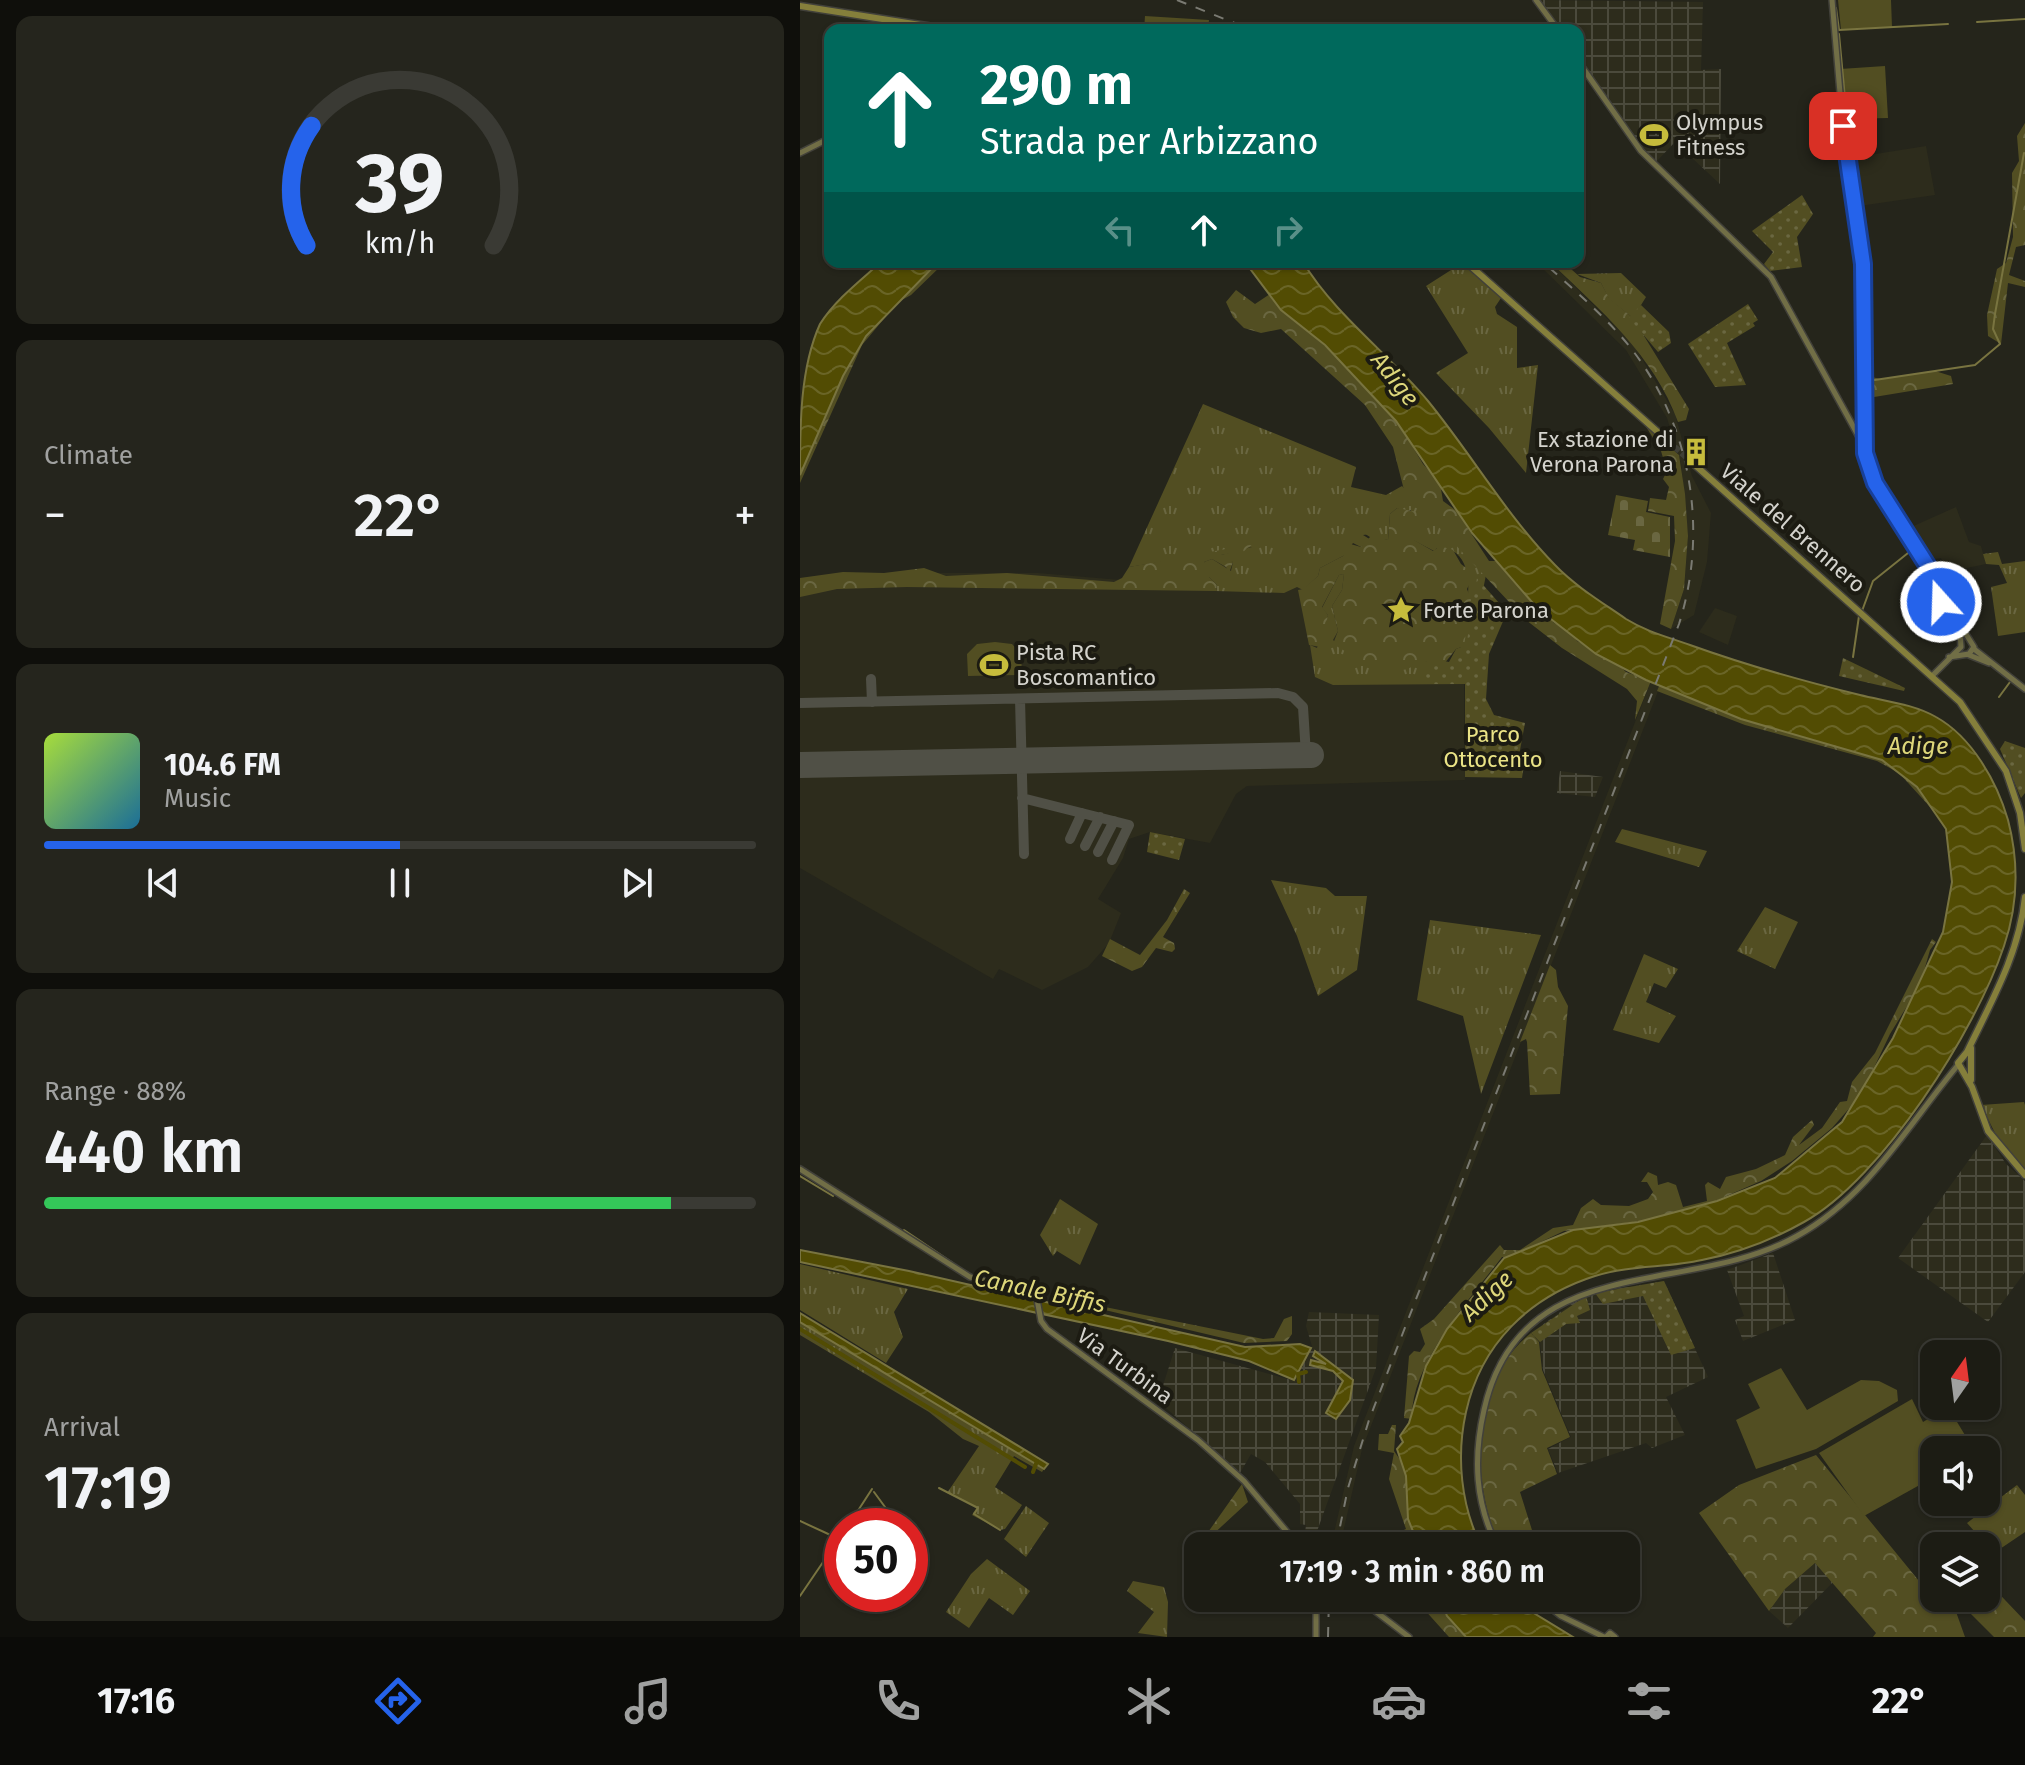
<!DOCTYPE html>
<html lang="en">
<head>
<meta charset="utf-8">
<style>
	:root { --surface:#1c1c14; --page:#25251d; --text:#f1f3f6; --muted:#a0a1a0; --line:#3a3a34; --accent:#2563eb }
	body { margin:0; font-family:"Fira Sans",sans-serif; background:var(--page); color:var(--text); height:100vh; display:flex; flex-direction:column; font-size:30px; white-space:nowrap }
	* { box-sizing:border-box; margin:0 }
	p { font-size:26px; color:var(--muted) }
	.icon { flex:none; width:44px; height:44px; fill:none; stroke:currentColor; stroke-width:2; stroke-linecap:round; stroke-linejoin:round }
	.map { position:relative; flex:1; overflow:hidden }
	.sheet { display:flex; flex-direction:column; gap:16px; padding:16px; background:#0f0f0b; width:800px }
	.sheet>* { flex:none }
	.hud { position:absolute; left:24px; top:24px; width:760px; height:244px; border-radius:16px; box-shadow:0 2px 6px #0004,0 0 0 2px var(--line); background:#00695c; color:#fff; overflow:hidden }
	.needle { width:52px; rotate:14deg }
	.tools { position:absolute; left:1120px; top:1340px; display:grid; gap:16px }
	.tools a { display:grid; place-items:center; width:80px; height:80px; border-radius:16px; background:var(--surface); box-shadow:0 2px 6px #0004,0 0 0 2px var(--line); font-size:40px }
	.speed { position:absolute; left:24px; top:1508px; display:flex; gap:16px; font-size:40px; font-weight:700; text-align:center }
	.speed>* { display:grid; place-content:center; width:104px; height:104px; border-radius:50%; background:var(--surface); box-shadow:0 2px 6px #0004,0 0 0 2px var(--line); line-height:1 }
	.speed .limit { border:12px solid #d22; background:#fff; color:#111 }
	.pin { position:absolute; display:grid; place-items:center; width:68px; height:68px; color:#fff; margin:-34px; border-radius:16px; box-shadow:0 4px 12px #0006 }
	.me { position:absolute; width:88px; margin:-44px; rotate:340deg; stroke-linejoin:round; filter:drop-shadow(0 0 6px #0008) }
	.turn { display:flex; align-items:center; gap:28px; height:168px; padding:0 24px; font-size:36px }
	.turn .icon { width:104px; height:104px; stroke-width:2.5 }
	.turn b { display:block; font-size:56px; line-height:68px }
	.lanes { display:flex; align-items:center; height:76px; padding:0 24px; background:#0003; justify-content:center; gap:40px; direction:ltr }
	.lanes .off { opacity:.35 }
	.big { font-size:60px; font-weight:600; line-height:1.1 }
	.sheet .widget { flex:1; display:flex; flex-direction:column; justify-content:center; gap:12px; min-width:0; padding:0 28px; border-radius:16px; background:var(--page) }
	.sheet .dial { align-items:center; gap:0 }
	.dial svg { height:208px; overflow:visible; fill:none; stroke:var(--line); stroke-width:7; stroke-linecap:round; text-anchor:middle }
	.dial text { fill:var(--text); stroke:none }
	.song { display:flex; align-items:center; gap:24px }
	.cover { width:96px; height:96px; border-radius:12px; background:linear-gradient(135deg,hsl(80 70% 55%),hsl(200 70% 35%)) }
	.played { height:8px; border-radius:4px; background:linear-gradient(90deg,var(--accent) 50%,var(--line) 50%) }
	.keys { display:flex; justify-content:space-around; direction:ltr }
	.heat { display:flex; justify-content:space-between; align-items:center; font-size:44px; direction:ltr }
	.charge { height:12px; border-radius:6px; background:linear-gradient(90deg,#34c759 88%,var(--line) 0) }
	.trip { position:absolute; left:384px; top:1532px; width:456px; height:80px; border-radius:16px; background:var(--surface); box-shadow:0 2px 6px #0004,0 0 0 2px var(--line); font-weight:600; line-height:80px; text-align:center }
	.tab-bar { display:flex; height:128px; justify-content:space-around; align-items:center; background:#0b0b08; color:var(--muted) }
	.tab-bar .icon { width:56px; height:56px }
	.tab-bar .current { color:var(--accent) }
	.tab-bar b { font-size:36px; color:var(--text) }
	main { display:flex; flex:1; min-height:0 }
	.map>svg:first-child { display:block }
	.built { fill:#2d2c1c }
	.industrial { fill:url(#industrial-grid) }
	.grass { fill:url(#grass-tufts) }
	.forest { fill:url(#forest-crowns) }
	.cemetery { fill:url(#cemetery-stones) }
	.park { fill:url(#park-dots) }
	.pitch { fill:#524e22 }
	.water { fill:url(#water-waves); stroke:#797440; stroke-width:2 }
	.lines { fill:none; stroke-linecap:round; stroke-linejoin:round }
	.stream { stroke:#797440; stroke-width:2 }
	.canal { stroke:#524c03; stroke-width:4 }
	.taxiway { stroke:#505046; stroke-width:10 }
	.runway { stroke:#505046; stroke-width:26 }
	.primary-tunnel { stroke:#3f3f36; stroke-width:6; stroke-dasharray:6 3; stroke-linecap:butt }
	.secondary-casing { stroke:#42413a; stroke-width:8 }
	.primary-casing { stroke:#42413a; stroke-width:9 }
	.secondary { stroke:#716e46; stroke-width:5 }
	.primary { stroke:#857f3b; stroke-width:6 }
	.rail { stroke:#7a7a72; stroke-width:2; stroke-dasharray:10 10; stroke-linecap:butt }
	.route-casing { stroke:#184099; stroke-width:20 }
	.route { stroke:#2563eb; stroke-width:14 }
	.labels { text-anchor:middle; dominant-baseline:central; stroke-width:8; stroke-linejoin:round; paint-order:stroke }
	.poi-label { font-size:22px; fill:#d4d3cd; stroke:#1c1b12; text-anchor:start }
	.street-label { font-size:22px; fill:#d4d3cd; stroke:#1c1b12 }
	.park-label { font-size:22px; fill:#eae386; stroke:#1c1b12 }
	.water-label { font-size:24px; font-style:italic; fill:#ded77a; stroke:#1c1b12 }
</style>
</head>
<body>
<main>
<section class="sheet">
<div class="widget dial"><svg viewBox="0 0 100 80">
<path d="M14 69A42 42 0 1 1 86 69"/>
<path d="M14 69A42 42 0 0 1 16 23" stroke="#2563eb"/>
<text x="50" y="56" font-size="32" font-weight="700">39</text>
<text x="50" y="72" font-size="11">km/h</text>
</svg></div>
<div class="widget"><p>Climate</p>
<div class="heat"><a>−</a><b class="big">22°</b><a>+</a></div>
</div>
<div class="widget">
<div class="song"><i class="cover"></i><div><b>104.6 FM</b><p>Music</p></div></div>
<div class="played"></div>
<div class="keys"><svg class="icon" aria-label="previous" viewBox="0 0 24 24"><path d="M18 5L8 12l10 7zM5 5v14"/></svg><svg class="icon" aria-label="pause" viewBox="0 0 24 24"><path d="M8 5v14M16 5v14"/></svg><svg class="icon" aria-label="next" viewBox="0 0 24 24"><path d="M6 5l10 7-10 7zM19 5v14"/></svg></div>
</div>
<div class="widget"><p>Range · 88%</p><b class="big">440 km</b><div class="charge"></div></div>
<div class="widget"><p>Arrival</p><b class="big">17:19</b></div>
</section>
<div class="map">
<svg width="1225" height="1637" viewBox="0 0 1225 1637">
	<defs>
		<pattern id="industrial-grid" width="8" height="8" patternUnits="userSpaceOnUse" patternTransform="scale(2)"><rect width="8" height="8" fill="#2d2c1c"/><path d="M0 4h8M4 0v8" fill="none" stroke="#4b4a3c"/></pattern>
		<pattern id="grass-tufts" width="24" height="20" patternUnits="userSpaceOnUse" patternTransform="scale(2)"><rect width="24" height="20" fill="#524e22"/><path d="M3 7l-1-3M5 7V3M7 7l1-3M15 17l-1-3M17 17v-4M19 17l1-3" fill="none" stroke="#6a6741"/></pattern>
		<pattern id="forest-crowns" width="20" height="18" patternUnits="userSpaceOnUse" patternTransform="scale(2)"><rect width="20" height="18" fill="#524e22"/><path d="M2 6a3 3 0 1 1 6 0M12 15a3 3 0 1 1 6 0" fill="none" stroke="#6a6741"/></pattern>
		<pattern id="cemetery-stones" width="16" height="16" patternUnits="userSpaceOnUse" patternTransform="scale(2)"><rect width="16" height="16" fill="#524e22"/><path d="M2 7V4a2 2 0 0 1 4 0v3zM10 15v-3a2 2 0 0 1 4 0v3z" fill="#6a6741"/></pattern>
		<pattern id="park-dots" width="8" height="8" patternUnits="userSpaceOnUse" patternTransform="scale(2)"><rect width="8" height="8" fill="#524e22"/><path d="M2 2h.1M6 6h.1" fill="none" stroke="#6a6741" stroke-width="1.8" stroke-linecap="round"/></pattern>
		<pattern id="water-waves" width="16" height="10" patternUnits="userSpaceOnUse" patternTransform="scale(2)"><rect width="16" height="10" fill="#524c03"/><path d="M0 5q4-4 8 0t8 0" fill="none" stroke="#6a6527"/></pattern>
	</defs>
	<rect width="100%" height="100%" fill="#25251b"/>
	<path class="built" d="M1045,120L1066,137L1063,156L1126,146L1135,195L1059,206L1050,158V135H1047Z
		M736,262H750L833,344L875,414L892,476L911,513L907,562L894,615L871,629L884,589L888,536L881,464L867,418L826,350Z
		M1156,507L1169,542L1181,546L1186,564L1148,572L1141,558L1130,560L1109,528Z
		M514,532L664,682L665,780L447,786L436,794L410,843L350,832L329,839L323,858L298,899L321,913L309,943L288,967L242,990L199,969L193,979L0,868V578L49,573H238L321,580Z
		M915,608L937,616L928,645L899,632Z
		M851,681L860,684L857,694L562,1449L540,1546H531L554,1446Z"/>
	<path class="industrial" d="M740,0L903,2L901,70L921,69L920,184L875,142L856,162L840,146L778,55V30H761Z
		M760,771L803,777L795,797L757,793Z
		M1187,1135L1206,1164L1225,1181V1272L1188,1322L1098,1258Z
		M973,1253L995,1320L943,1341L935,1320L944,1316L927,1270Z
		M864,1281L908,1377L866,1397L885,1435L852,1448L846,1443L758,1473L748,1449L771,1437L743,1370L740,1342L731,1333L777,1300L797,1292Z
		M509,1312L579,1315L576,1368L516,1534L505,1533L506,1525L500,1524V1504L465,1462L451,1454L440,1473L358,1401L375,1348L495,1381L512,1346L506,1326Z
		M1015,1563L1033,1582L988,1628L969,1611L985,1589Z"/>
	<path class="grass" d="M662,263L701,298L695,307L697,314L717,327V368L738,365L726,473L689,428L636,373L668,353L626,286Z
		M821,273L846,297L833,318L809,299L801,283L777,274Z
		M403,404L556,467L551,487L586,495L602,486L686,575L664,684L533,685L515,677L510,645L517,648L528,615L522,608L539,575L544,574L542,590L532,606L538,631L533,640C553,659 581,672 610,665C625,661 634,659 649,662L656,649L661,647C663,621 679,572 656,553C652,550 641,549 637,548L634,551L613,540L611,510L605,512L597,508L590,514L588,540L581,539L577,533L563,535L571,540L561,547L553,543L543,556L520,568L518,576L503,590L497,587L484,593L416,591L417,585L409,577L404,562L412,559L431,571L433,562L420,558L421,555L452,547L329,567Z
		M1198,552L1202,564L1225,561V632L1198,636L1191,587L1207,583L1199,565L1186,564L1183,554Z
		M822,829L907,851L899,867L815,842Z
		M471,880L526,888L535,896H567L557,970L518,996L497,936Z
		M965,907L998,922L975,969L937,951Z
		M630,920L741,935L681,1094L663,1016L617,1000Z
		M844,954L878,969L866,988L854,983L846,1002L876,1016L859,1043L813,1030Z
		M1224,1102L1225,1105V1172L1202,1147L1181,1105Z
		M260,1199L298,1224L280,1265L257,1251L253,1256L240,1235Z
		M0,1264L108,1289L94,1312L103,1337L86,1363L0,1310Z
		M0,1322L244,1469L242,1472L214,1456L195,1487L222,1505L205,1529L200,1530L172,1515L177,1507L147,1493L179,1446L163,1439L129,1412L0,1335Z
		M1217,1485L1225,1495V1532L1194,1553L1167,1523Z
		M226,1506L249,1523L226,1557L204,1539Z
		M187,1559L230,1591L213,1615L189,1598L169,1628L146,1612L171,1574Z
		M333,1581L364,1587L368,1602L367,1637L338,1633L354,1612L327,1591Z"/>
	<path class="forest" d="M1225,123V245L1216,247L1209,275L1225,281V287L1208,283L1201,344L1188,336L1187,315L1197,269L1206,263L1213,237L1212,173L1219,161L1217,136Z
		M129,262H145L111,295L98,302L62,345L0,483V465L37,389L48,353Z
		M750,262H763L780,277L801,283L809,298L833,318L889,409L886,420L878,422C854,355 799,309 750,262Z
		M436,290L455,304L470,294L588,406L623,464L640,483L643,501L665,517L667,527L689,561H697L754,623L771,630L777,641L816,662L826,672L851,681L835,720L837,701L827,689L762,648L726,620L604,490L593,447L565,405L481,329L461,333L444,328L433,317L426,302Z
		M1135,371L1151,376L1153,384L1068,398V376L1080,379Z
		M845,425L879,455L885,494L888,536L884,589L871,629L860,624L875,541L874,516L848,511L850,498L866,500L869,487L863,479L867,471L861,451Z
		M597,508L617,512L614,540L633,551L640,546L653,550L661,564L674,574L667,589L671,600L664,646L656,649L644,664C616,657 619,669 597,671C575,672 550,654 533,644L538,631L532,606L542,590L544,574L539,575L522,607L528,615L521,647L509,645L498,590L503,589L518,576L520,568L543,556L547,543L561,547L570,537L559,530L569,523L577,525L581,538L588,540L590,514Z
		M453,544L444,551L421,555L433,562L429,573L426,567L412,559L404,562L409,568V577L417,585L416,591L107,587L37,589L0,597V578L43,572L84,573L124,568L146,576L207,573L314,582L322,578L329,567Z
		M860,684L880,694L1051,747L1098,766L1132,803L1131,808L1099,773L1077,761L945,725L857,691Z
		M384,889L390,893L363,937L374,943L375,949L372,952L356,948L342,967L332,971L302,956L310,939L340,955L367,920Z
		M1132,939L1136,942L1130,950L1120,985L1090,1034L1061,1095L1032,1128L992,1161L961,1181L906,1205L863,1218L764,1231L709,1257H702C670,1299 610,1364 612,1419L604,1418L609,1356L614,1351L620,1352L625,1344L620,1329L634,1319L700,1245L704,1250H720L753,1228L773,1225L781,1208L793,1199L801,1205L829,1206L848,1199L853,1192L847,1182H841L848,1172L857,1176L858,1185L868,1182L876,1185L883,1207L907,1201L905,1185L908,1182L920,1189L926,1177L956,1169L985,1155L993,1137L1012,1120L1014,1125L999,1145L1022,1128L1040,1102L1047,1101L1052,1082L1075,1053Z
		M750,965L756,970L758,987L768,1006L760,1094L730,1095L727,1042L726,1039L720,1042Z
		M295,1305L463,1339L474,1338L484,1319L492,1316V1334L487,1341L444,1343L288,1306Z
		M731,1333L739,1342L742,1370L770,1437L747,1448L757,1474L720,1492L737,1546H700C670,1482 670,1382 731,1333Z
		M592,1425H596L594,1451L608,1471L622,1546H597L593,1535L606,1529L589,1479L594,1453L578,1450L579,1434H588Z
		M1016,1455L1128,1592L1155,1609L1165,1637H1073L1076,1633L1015,1563L985,1589L969,1611L899,1513L939,1485Z
		M442,1484L448,1502L409,1538L406,1546H398L396,1595L389,1594L386,1604L382,1575L387,1562Z
		M1186,1580L1225,1621V1637H1194L1155,1598H1186Z
		M614,1598H643L668,1637H649Z"/>
	<path class="cemetery" d="M816,495L848,501L846,512L870,517V557L833,550L835,540L808,535Z"/>
	<path class="park" d="M1002,195L1013,214L997,237L1002,267L970,271L964,264L973,252L952,231Z
		M948,304L958,320L953,323L955,326L927,343L946,385L915,387L888,344Z
		M841,305L869,332L871,343L858,352L829,318Z
		M677,578L707,612L689,654L686,699L694,715L725,723L718,761L724,765L722,778L665,777V684H623V662L649,663L667,641Z
		M1043,658L1105,688L1104,691L1039,676Z
		M1205,741L1225,748V793L1221,798L1200,749Z
		M350,832L385,839L379,860L347,852Z
		M864,1281L895,1348L871,1355L843,1296L803,1304L795,1293Z
		M786,1296L790,1310L777,1316L780,1323L766,1324L740,1342L731,1333Z"/>
	<path class="pitch" d="M1038,0H1091L1092,27L1041,30Z
		M345,16L409,20L408,30H344Z
		M1085,66L1088,118L1045,119L1040,69Z
		M195,642L212,644L221,654L222,675L168,676L167,654L177,644Z
		M981,1368L1007,1410L1061,1380L1079,1381L1097,1390L1098,1401L1016,1449L956,1469L936,1420L960,1408L948,1384Z
		M1112,1399L1123,1422L1148,1407L1174,1450H1134V1477L1064,1516L1019,1453Z"/>
	<path class="water" d="M81,262H138L66,336L43,376L0,475C0,425 0,368 20,324C36,299 60,281 81,262Z
		M445,262H503C535,315 589,354 628,401C672,455 707,516 755,565C775,586 803,603 826,619C847,632 868,637 890,645C946,665 1002,681 1060,695C1084,701 1114,704 1136,717C1172,737 1197,782 1208,820C1219,862 1218,905 1204,946C1176,1030 1082,1179 1004,1222C972,1240 938,1253 902,1260C867,1268 830,1265 795,1276C729,1297 681,1344 666,1412C656,1457 661,1505 681,1546H619L608,1519L606,1476L597,1449L603,1442L600,1436L609,1423L626,1366L647,1329L704,1258L773,1230L838,1222L917,1201L975,1178L1042,1122L1093,1038L1143,932L1152,882L1146,829L1117,787L1082,760L941,719L846,680L796,654L738,609L672,533L596,421L525,345L481,310Z
		M0,1250L109,1271L445,1347L500,1344L511,1348L494,1380L449,1361L368,1341L0,1262Z
		M0,1313L248,1464L244,1469L0,1322Z
		M515,1351L553,1380L550,1400L536,1419L526,1413L543,1381L533,1371L510,1365L511,1360L526,1364L513,1356Z
		M640,1598H717L724,1607L773,1637H666L647,1616Z"/>
	<g class="lines">
		<path class="stream" d="M1036,8L1039,30
			M1177,22L1225,19
			M411,25L413,30
			M1039,30L1148,24
			M1039,34L1047,120
			M1048,135L1050,152
			M1052,162L1054,177
			M1055,183L1067,268L1069,440L1074,467L1094,502
			M1068,381L1175,365L1200,344L1193,329L1195,314L1224,153
			M1100,511L1119,544
			M1062,611L1073,581L1113,549
			M1053,657L1059,616
			M1199,697L1210,682
			M0,1176L33,1196
			M104,1230L153,1263
			M206,1284L231,1289
			M139,1488L178,1508L174,1514L200,1530
			M74,1492L99,1526
			M0,1521L37,1538
			M48,1526L72,1489
			M39,1539L42,1535
			M0,1596L36,1543"/>
		<path class="canal" d="M0,1329L225,1467
			M498,1374L506,1372
			M498,1374L499,1382
			M233,1472L237,1461"/>
		<path class="taxiway" d="M71,679L72,702
			M220,699L224,854
			M0,703L478,693L493,697L503,707L506,755
			M222,798L329,825L312,860
			M270,839L282,813
			M285,846L300,817
			M298,852L314,821"/>
		<path class="runway" d="M0,765L511,755"/>
		<path class="primary-tunnel" d="M868,441L895,465"/>
		<defs>
			<path id="secondary" d="M736,0L758,30
				M1032,0L1045,151L1063,264L1065,453L1075,483L1134,576L1144,610L1160,633L1161,647L1133,675
				M778,61L841,151L971,277L1064,446
				M0,153L30,138
				M1174,649L1225,689
				M1169,655L1189,663
				M1149,657L1169,654L1174,647L1161,626L1152,619
				M0,1169L170,1277L236,1294L241,1321L247,1329L398,1440L444,1481L499,1546
				M697,1546C675,1502 673,1458 684,1410C720,1248 888,1298 997,1236C1069,1196 1107,1126 1158,1065
				M558,1598L609,1637
				M738,1598L761,1616L804,1637
				M516,1637V1598
				M806,1637L810,1633L815,1637"/>
			<path id="primary" d="M0,6L152,30
				M666,262L868,441
				M895,465L1160,702L1206,771L1220,813L1225,849
				M1225,897C1219,954 1191,1002 1167,1052L1158,1063L1172,1087L1188,1131L1225,1175
				M1171,1080V1048"/>
		</defs>
		<use href="#secondary" class="secondary-casing"/>
		<use href="#primary" class="primary-casing"/>
		<use href="#secondary" class="secondary"/>
		<use href="#primary" class="primary"/>
		<path class="rail" d="M377,0L452,30
			M536,1546L548,1488L569,1420L879,624C909,530 891,424 830,347C805,316 773,289 743,262
			M528,1637L529,1598"/>
	</g>
	<g class="lines">
		<defs>
			<path id="route" d="M1043,126L1063,264L1065,453L1075,483L1134,576L1141,602"/>
		</defs>
		<use href="#route" class="route-casing"/>
		<use href="#route" class="route"/>
	</g>
	<defs>
		<symbol id="stadium-bare" viewBox="-9 -9 18 18"><path d="M0-5a6.5 5 0 1 0 0 10a6.5 5 0 1 0 0-10ZM-3.5-1.8h7v3.6h-7Z" fill="#c6bc3c" stroke="#1c1b12" stroke-width="2.5" paint-order="stroke"/></symbol>
		<symbol id="building-bare" viewBox="-9 -9 18 18"><path d="M-4-6H4V6H1V3H-1V6H-4ZM-2.5-4.3h1.7v1.8h-1.7ZM.8-4.3h1.7v1.8H.8ZM-2.5-1h1.7V.8h-1.7ZM.8-1h1.7V.8H.8Z" fill="#c6bc3c" stroke="#1c1b12" stroke-width="2.5" paint-order="stroke"/></symbol>
		<symbol id="sight-bare" viewBox="-9 -9 18 18"><path d="M0-6L1.8-2.2L6-1.7L2.9 1.2L3.7 5.4L0 3.3L-3.7 5.4L-2.9 1.2L-6-1.7L-1.8-2.2Z" fill="#c6bc3c" stroke="#1c1b12" stroke-width="2.5" paint-order="stroke"/></symbol>
	</defs>
	<g fill-rule="evenodd">
		<use href="#stadium-bare" x="834" y="115" width="40" height="40"/>
		<use href="#building-bare" x="876" y="432" width="40" height="40"/>
		<use href="#sight-bare" x="581" y="590" width="40" height="40"/>
		<use href="#stadium-bare" x="174" y="645" width="40" height="40"/>
	</g>
	<g class="labels">
		<g class="poi-label">
			<text x="876" y="122">Olympus<tspan x="876" dy="25">Fitness</tspan></text>
			<text x="874" y="439" text-anchor="end">Ex stazione di<tspan x="874" dy="25">Verona Parona</tspan></text>
			<text x="623" y="610">Forte Parona</text>
			<text x="216" y="652">Pista RC<tspan x="216" dy="25">Boscomantico</tspan></text>
		</g>
		<g class="street-label">
			<text transform="translate(993 528) rotate(41)">Viale del Brennero</text>
			<text transform="translate(325 1366) rotate(36)">Via Turbina</text>
		</g>
		<g class="park-label">
			<text x="693" y="734">Parco<tspan x="693" dy="25">Ottocento</tspan></text>
		</g>
		<g class="water-label">
			<text transform="translate(595 379) rotate(52)">Adige</text>
			<text x="1118" y="746">Adige</text>
			<text transform="translate(240 1291) rotate(12)">Canale Biffis</text>
			<text transform="translate(687 1296) rotate(-43)">Adige</text>
		</g>
	</g>
</svg>
<div class="tools">
<a><svg class="needle" viewBox="-14 -14 28 28"><path d="M0-13l5 13h-10z" fill="#e53935"/><path d="M0 13l5-13h-10z" fill="#a0a1a0"/></svg></a>
<a><svg class="icon" aria-label="sound" viewBox="0 0 24 24"><path d="M4 9h4l5-4v14l-5-4H4zM17 9q2 3 0 6"/></svg></a>
<a><svg class="icon" aria-label="layers" viewBox="0 0 24 24"><path d="M12 4l9 5-9 5-9-5zM3 14l9 5 9-5"/></svg></a>
</div>
<div class="speed"><div class="limit">50</div></div>
<div class="pin" style="left:1043px;top:126px;background:#d93025"><svg class="icon" aria-label="arrive" viewBox="0 0 24 24"><path d="M6 21V4h12l-3 4 3 4H6"/></svg></div>
<svg class="me" style="left:1141px;top:602px" viewBox="-20 -20 40 40"><circle r="17" fill="#2563eb" stroke="#fff" stroke-width="3"/><path d="M0-11L8 9 0 5-8 9z" fill="#fff"/></svg>
<div class="trip">17:19 · 3 min · 860 m</div>
<div class="hud">
<div class="turn"><svg class="icon" aria-label="ahead" viewBox="0 0 24 24"><path d="M12 20V5M6 11l6-6 6 6"/></svg><div><b>290 m</b>Strada per Arbizzano</div></div>
<div class="lanes"><svg class="icon off" aria-label="left" viewBox="0 0 24 24"><path d="M17 20v-9H6M10 6l-5 5 5 5"/></svg><svg class="icon" aria-label="ahead" viewBox="0 0 24 24"><path d="M12 20V5M6 11l6-6 6 6"/></svg><svg class="icon off" aria-label="right" viewBox="0 0 24 24"><path d="M7 20v-9h11M14 6l5 5-5 5"/></svg></div>
</div>
</div>
</main>
<nav class="tab-bar">
<b>17:16</b>
<svg class="icon current" aria-label="directions" viewBox="0 0 24 24"><path d="M12 3l9 9-9 9-9-9zM9 14v-3h6M13 9l2 2-2 2"/></svg>
<svg class="icon" aria-label="music" viewBox="0 0 24 24"><path d="M9 18V5l10-2v13"/><circle cx="6" cy="18" r="3"/><circle cx="16" cy="16" r="3"/></svg>
<svg class="icon" aria-label="phone" viewBox="0 0 24 24"><path d="M5 4h4l2 5-3 2q2 4 5 5l2-3 5 2v4C11 20 4 13 5 4z"/></svg>
<svg class="icon" aria-label="climate" viewBox="0 0 24 24"><path d="M12 3v18M4 7l16 10M4 17L20 7"/></svg>
<svg class="icon" aria-label="car" viewBox="0 0 24 24"><path d="M5 17H2v-5l4-1 3-4h7l3 4 3 1v5h-3M9 17h6M6 11h13"/><circle cx="7" cy="17" r="2"/><circle cx="17" cy="17" r="2"/></svg>
<svg class="icon" aria-label="filters" viewBox="0 0 24 24"><path d="M4 7h16M4 17h16"/><circle cx="9" cy="7" r="2"/><circle cx="15" cy="17" r="2"/></svg>
<b>22°</b>
</nav>
</body>
</html>
